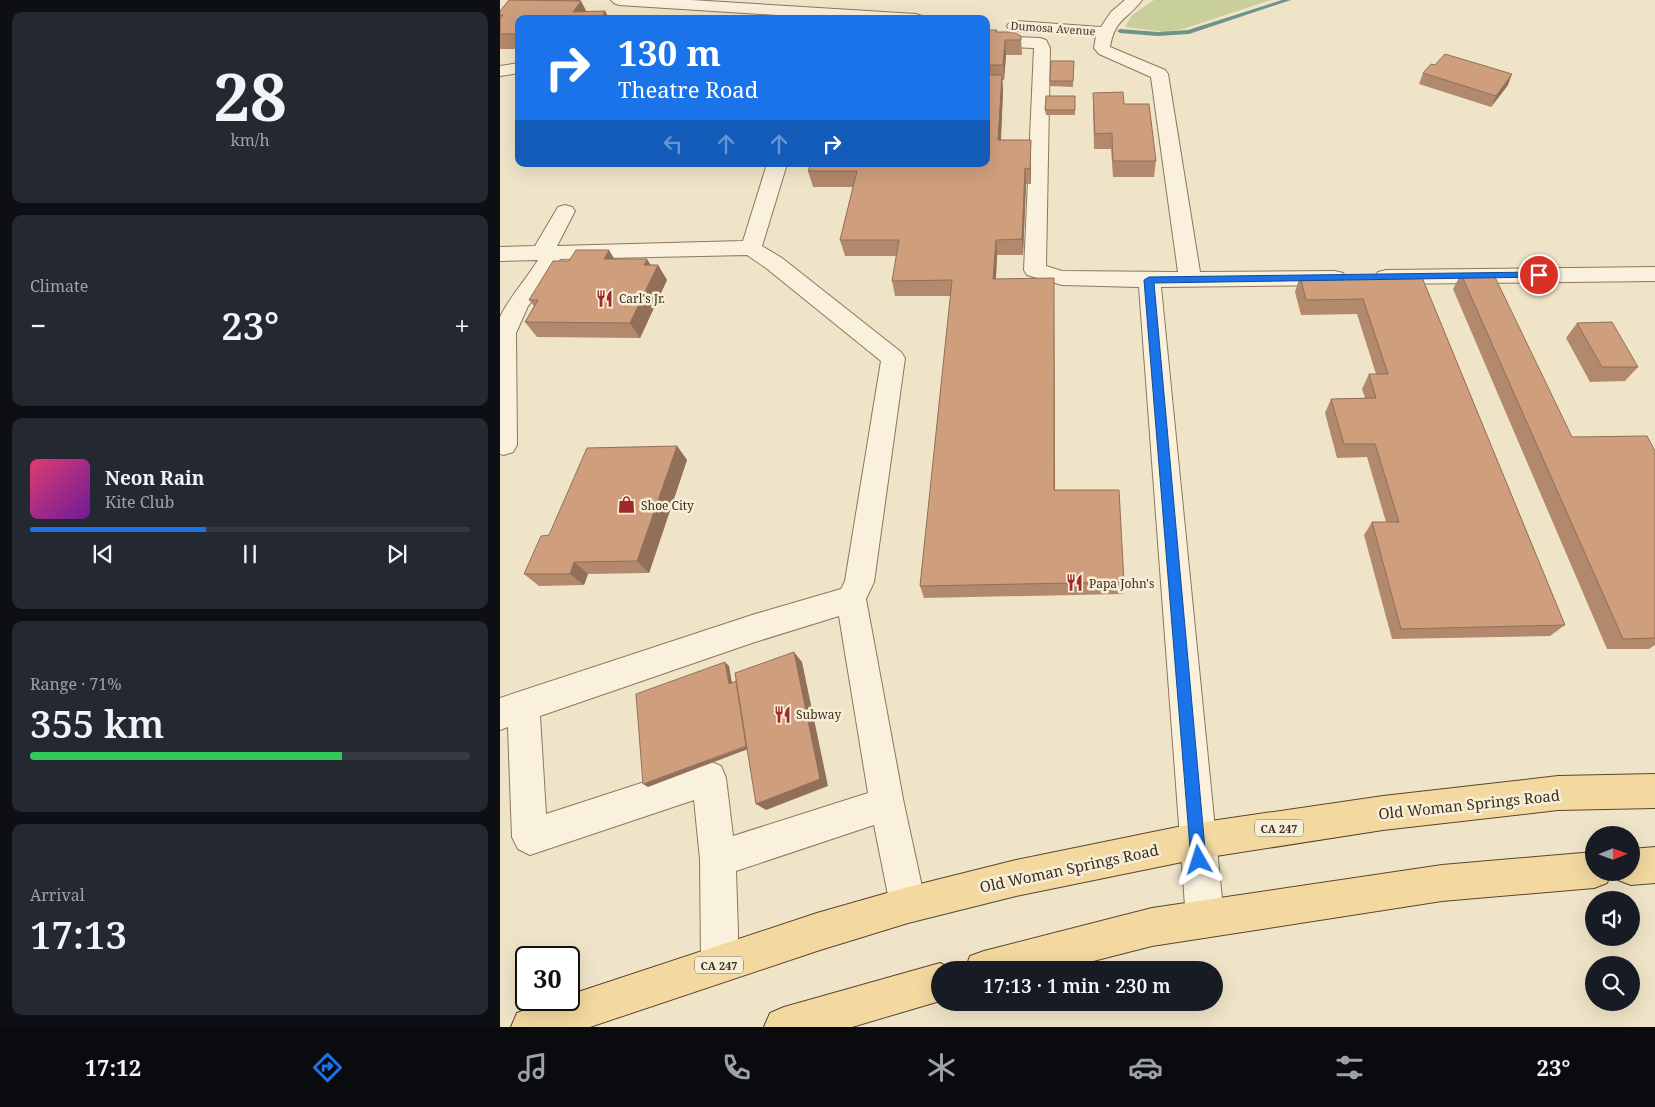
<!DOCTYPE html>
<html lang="en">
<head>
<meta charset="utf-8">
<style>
	:root { --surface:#171b24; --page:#242831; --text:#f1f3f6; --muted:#9ea1a6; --line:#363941; --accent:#1a73e8 }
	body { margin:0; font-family:"Noto Serif",serif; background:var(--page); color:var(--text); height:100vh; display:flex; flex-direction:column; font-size:19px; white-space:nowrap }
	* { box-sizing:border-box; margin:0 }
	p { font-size:16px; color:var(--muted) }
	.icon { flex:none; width:28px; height:28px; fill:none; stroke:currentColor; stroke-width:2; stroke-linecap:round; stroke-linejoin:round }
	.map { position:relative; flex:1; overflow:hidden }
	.drawer { display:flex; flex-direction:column; gap:12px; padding:12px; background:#0d0f14; width:500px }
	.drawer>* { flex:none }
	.hud { position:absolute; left:15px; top:15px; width:475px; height:152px; border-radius:10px; box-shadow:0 5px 20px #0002; background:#1a73e8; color:#fff; overflow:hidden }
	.needle { width:32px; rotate:89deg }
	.buttons { position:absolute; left:1085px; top:826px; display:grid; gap:10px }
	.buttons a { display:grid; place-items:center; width:55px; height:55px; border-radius:50%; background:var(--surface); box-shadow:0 5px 20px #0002; font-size:25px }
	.speed { position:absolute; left:15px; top:946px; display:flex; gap:10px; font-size:25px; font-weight:700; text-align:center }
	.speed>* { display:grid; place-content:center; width:65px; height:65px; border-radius:50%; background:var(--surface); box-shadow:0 5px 20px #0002; line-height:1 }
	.speed .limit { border:2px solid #111; border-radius:8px; background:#fff; color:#111 }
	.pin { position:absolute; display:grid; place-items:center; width:42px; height:42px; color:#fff; margin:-21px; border:2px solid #fff; border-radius:50%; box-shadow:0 1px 5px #0007 }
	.me { position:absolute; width:55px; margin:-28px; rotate:354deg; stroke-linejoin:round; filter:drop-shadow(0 0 4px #0008) }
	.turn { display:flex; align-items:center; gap:18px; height:105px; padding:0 20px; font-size:22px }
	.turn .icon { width:65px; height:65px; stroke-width:2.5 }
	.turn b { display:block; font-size:35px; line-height:42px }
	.lanes { display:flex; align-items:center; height:48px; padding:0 20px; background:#0003; justify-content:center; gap:25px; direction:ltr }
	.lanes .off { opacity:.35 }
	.big { font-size:38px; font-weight:600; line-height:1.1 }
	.drawer .widget { flex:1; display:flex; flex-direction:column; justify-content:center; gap:8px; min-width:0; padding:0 18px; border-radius:10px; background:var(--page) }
	.drawer .dial { align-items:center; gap:0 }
	.dial b { font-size:65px; line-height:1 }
	.song { display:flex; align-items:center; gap:15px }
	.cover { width:60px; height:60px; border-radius:8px; background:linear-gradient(135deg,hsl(340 70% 55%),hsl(280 70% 35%)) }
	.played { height:5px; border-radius:2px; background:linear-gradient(90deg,var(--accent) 40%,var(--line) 40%) }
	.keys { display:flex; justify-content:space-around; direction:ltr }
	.heat { display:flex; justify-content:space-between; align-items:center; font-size:28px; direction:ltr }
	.charge { height:8px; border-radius:4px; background:linear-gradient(90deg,#34c759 71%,var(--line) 0) }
	.trip { position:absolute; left:431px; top:961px; width:292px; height:50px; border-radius:25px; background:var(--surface); box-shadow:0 5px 20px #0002; font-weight:600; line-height:50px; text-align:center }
	.menu { display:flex; height:80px; justify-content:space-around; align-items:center; background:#090b0e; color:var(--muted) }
	.menu .icon { width:35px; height:35px }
	.menu .current { color:var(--accent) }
	.menu b { font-size:22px; color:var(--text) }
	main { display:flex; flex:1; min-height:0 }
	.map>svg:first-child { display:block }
	.green { fill:#c9cf9b }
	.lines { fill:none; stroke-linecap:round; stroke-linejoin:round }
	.stream { fill:#6f938a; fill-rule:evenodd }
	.minor-casing { stroke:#8d765c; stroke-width:2 }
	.major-casing { stroke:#5b4430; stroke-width:2 }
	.minor { fill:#faf1dc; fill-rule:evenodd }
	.major { fill:#f3d9a0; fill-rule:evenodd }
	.wall { fill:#b2896c }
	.shaded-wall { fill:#916f58 }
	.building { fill:#cf9f7d; stroke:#916f58 }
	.route { fill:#1a73e8; stroke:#114b97 }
	.labels { text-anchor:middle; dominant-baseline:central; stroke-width:5; stroke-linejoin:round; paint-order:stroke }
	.far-street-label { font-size:11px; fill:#3d2e20; stroke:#f7eed8 }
	.shield { fill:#f7eed8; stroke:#756857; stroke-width:1 }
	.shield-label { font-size:11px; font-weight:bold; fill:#3d2e20 }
	.poi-label { font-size:12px; fill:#3d2e20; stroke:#f7eed8; text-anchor:start }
	.near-street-label { font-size:15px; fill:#3d2e20; stroke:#f7eed8 }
</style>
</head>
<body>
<main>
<section class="drawer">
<div class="widget dial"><b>28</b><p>km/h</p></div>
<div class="widget"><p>Climate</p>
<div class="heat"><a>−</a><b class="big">23°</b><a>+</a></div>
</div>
<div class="widget">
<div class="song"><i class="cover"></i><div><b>Neon Rain</b><p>Kite Club</p></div></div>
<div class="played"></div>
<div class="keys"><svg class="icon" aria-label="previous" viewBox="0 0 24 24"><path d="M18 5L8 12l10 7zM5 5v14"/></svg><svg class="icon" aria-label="pause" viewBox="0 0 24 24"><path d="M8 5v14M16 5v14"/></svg><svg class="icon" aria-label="next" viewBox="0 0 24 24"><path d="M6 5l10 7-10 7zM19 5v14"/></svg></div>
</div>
<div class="widget"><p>Range · 71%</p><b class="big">355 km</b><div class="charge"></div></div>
<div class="widget"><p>Arrival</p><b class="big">17:13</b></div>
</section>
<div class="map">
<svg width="1155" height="1027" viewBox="0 0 1155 1027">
	<rect width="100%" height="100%" fill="#f0e4c8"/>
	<path class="green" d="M654,0H771L683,29L666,32L625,27L632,15Z"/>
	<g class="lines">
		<path class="stream" d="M782,0H791L689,34L658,36L620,33L617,31L620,29L658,32L688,30Z"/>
		<defs>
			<path id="minor" d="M111,0H191L416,14L422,16L424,19H339L119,5L114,3Z
				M625,0H642C627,20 615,18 610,47L665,70L668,74L700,272L835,271L843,273L846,278L843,283L835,285L661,287L724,919L718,932L705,938L692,932L686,919L639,287L562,285L527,275L524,270L534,48L486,46V36L540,38L546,40L550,48L546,266L562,271L678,272L651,77L599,54L594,48L596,36L515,31L509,29L507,26L509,23L515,21L601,27L611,12Z
				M19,63V73L0,76V66Z
				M267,164H287L262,246L282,258L401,352L405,358L374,582L366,599L404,804L426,905L421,918L408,923L395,918L390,905L374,825L236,871L239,964L234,978L220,983L206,978L201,964L200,859L194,800L30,855L18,849L12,837L8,727L0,730V698L255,614L341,589L345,581L381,361L266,268L247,255L60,259L46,284L28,306L16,333L17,445L13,452L4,455L0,454V317C10,296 26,280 38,260L0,261V247L35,246L58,207L65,205L72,207L75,211L57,246L243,241ZM339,616L368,793L233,836L226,778L221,766L209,761L46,814L40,716L255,642Z
				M1155,267V281L886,284L878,282L875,277L878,272L886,270Z"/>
			<path id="major" d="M1155,774V808L1058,810L883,830L697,859L516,896L408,923L317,951L90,1027H11L17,1013C34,1006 50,1000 69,1000V995L317,913L408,887L516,860L697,823L883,796L1058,776Z
				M1155,847V883L1131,885L1118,880L1115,872H1131V849Z
				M1094,852V872H1111L1107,883L1094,888L942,901L652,946L558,970H465L470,956L484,951L652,908L942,865Z
				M440,963L454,970H440V1001L352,1027H264L270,1013L284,1007Z"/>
		</defs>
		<use href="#minor" class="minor-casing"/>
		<use href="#major" class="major-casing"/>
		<use href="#minor" class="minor"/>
		<use href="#major" class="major"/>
	</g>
	<path class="wall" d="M9,0H79L81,1L87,12L105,11L109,19H19V49H0V11Z
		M486,30H497V32L521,36L522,55H506L504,80H502L503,90L501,140L531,156V184H526L523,255H497L496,279L554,294L555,490L624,582L623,594L424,598L420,586L451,296H395L392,281L396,256H345L340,240L353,187H313L308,171L486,164Z
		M574,61L573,87L550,86V81Z
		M923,73L1008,85L991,107L919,84Z
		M593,93L624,104L656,161L654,177H613L611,149H594L593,108Z
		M575,96V115H546L545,110Z
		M114,259L151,265H158L167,280L140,338L37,337L25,322L34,306L29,300Z
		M961,274L1072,437L1155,451V645L1149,649H1107L953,289Z
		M921,275L1065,625L1050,636L892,639L864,535L872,522H886L867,457L837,458L825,413L831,399L865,398L862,389L869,374H876L857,314L801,315L795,292L800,276Z
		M1077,323L1138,367L1125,381L1090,382L1066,338Z
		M177,446L187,460L149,573L88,574L84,585L39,586L24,574Z"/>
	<path class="shaded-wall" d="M75,0H79L80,2L81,1L88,16L73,12Z
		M105,11L109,19H101Z
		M505,40L506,55L504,80L503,65Z
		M1012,74L1008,85L991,107L996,96Z
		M502,75L503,90L500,156L498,140Z
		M531,140V184L530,169Z
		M525,168L526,184L523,255L522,239Z
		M496,240L497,255L495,294L493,279Z
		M109,250L118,265L104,259Z
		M147,259L155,272L158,265L167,280L140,338L130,323L144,265Z
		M554,278V294L555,503L554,490Z
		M177,446L187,460L149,573L137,561Z
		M74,562L88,574L84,585L70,574Z
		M294,652L302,662L328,786L266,810L256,804Z
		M225,662L229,666L233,688L229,684Z
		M253,744L256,746L148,787L143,784Z"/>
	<path class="building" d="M9,0L81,1L73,12L105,11L101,19H19V34H0V19L3,15H0V11Z
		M486,30H497L496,32H513L521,36V40H505L503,65H486Z
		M945,54L1012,74L996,96L923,73L931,64L935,65Z
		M551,61H574L573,81H550Z
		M486,75H502L498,140H531L530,169L525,168L522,239L496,240L493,279L554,278V490H619L624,582L420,586L452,280L392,281L399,240H340L357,171H308L311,164H486Z
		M623,92L624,104H649L656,161H613L612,133L595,134L593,93Z
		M546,96H575V110H545Z
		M76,250H109L104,259H147L144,265H158L130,323L25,322L38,300H29L53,261H69Z
		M993,273L1072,437L1147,436L1155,451V638L1123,639L961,274Z
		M921,275L1065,625L901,629L872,522H899L875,444H844L831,399L876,398L869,374H888L863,299L806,300L800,276Z
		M1112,322L1138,367H1102L1077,323Z
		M177,446L137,561L74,562L70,574H24L41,536L49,535L87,448Z
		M294,652L320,779L256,804L235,673Z
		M225,662L229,684L236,681L246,746L143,784L136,694Z"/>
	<path class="route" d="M1039,272L1042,273V277L654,283L706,860L704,866L699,868L693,866L691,860L644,280L649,277Z"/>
	<defs>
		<symbol id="restaurant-bare" viewBox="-9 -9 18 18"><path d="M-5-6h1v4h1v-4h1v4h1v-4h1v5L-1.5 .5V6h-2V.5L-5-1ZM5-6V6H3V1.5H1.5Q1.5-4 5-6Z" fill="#9e2a2b" stroke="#f7eed8" stroke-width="2.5" paint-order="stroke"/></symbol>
		<symbol id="shop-bare" viewBox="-9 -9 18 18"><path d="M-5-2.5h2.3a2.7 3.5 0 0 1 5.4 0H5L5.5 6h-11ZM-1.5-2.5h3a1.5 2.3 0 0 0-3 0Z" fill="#9e2a2b" stroke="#f7eed8" stroke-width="2.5" paint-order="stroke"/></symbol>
	</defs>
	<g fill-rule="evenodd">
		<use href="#restaurant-bare" x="92" y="286" width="25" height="25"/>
		<use href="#shop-bare" x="114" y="492" width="25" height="25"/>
		<use href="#restaurant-bare" x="562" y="570" width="25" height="25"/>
		<use href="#restaurant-bare" x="270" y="702" width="25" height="25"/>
	</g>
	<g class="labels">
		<g class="far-street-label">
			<text transform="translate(553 28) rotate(4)">Dumosa Avenue</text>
		</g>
		<g class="shield">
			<rect x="755" y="819.5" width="48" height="17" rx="4"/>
			<rect x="195" y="956.5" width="48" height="17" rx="4"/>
		</g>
		<g class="shield-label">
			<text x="779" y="828">CA 247</text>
			<text x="219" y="965">CA 247</text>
		</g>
		<g class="poi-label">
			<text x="119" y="298">Carl's Jr.</text>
			<text x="141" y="505">Shoe City</text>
			<text x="589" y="583">Papa John's</text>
			<text x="296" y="714">Subway</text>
		</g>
		<g class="near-street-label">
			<text transform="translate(969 804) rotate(-6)">Old Woman Springs Road</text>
			<text transform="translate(569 868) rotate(-12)">Old Woman Springs Road</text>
		</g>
	</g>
</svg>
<div class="buttons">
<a><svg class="needle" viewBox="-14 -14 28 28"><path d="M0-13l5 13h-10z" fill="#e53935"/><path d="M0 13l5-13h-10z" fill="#9ea1a6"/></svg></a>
<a><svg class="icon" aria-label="sound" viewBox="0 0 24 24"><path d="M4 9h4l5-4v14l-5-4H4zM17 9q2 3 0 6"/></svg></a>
<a><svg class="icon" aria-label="search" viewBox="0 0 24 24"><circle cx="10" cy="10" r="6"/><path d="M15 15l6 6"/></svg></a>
</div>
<div class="speed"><div class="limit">30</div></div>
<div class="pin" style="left:1039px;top:275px;background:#d93025"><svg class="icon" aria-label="arrive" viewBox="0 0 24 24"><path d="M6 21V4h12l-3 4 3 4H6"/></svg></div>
<svg class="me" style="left:699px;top:860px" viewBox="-20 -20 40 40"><path d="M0-17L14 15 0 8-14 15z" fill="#1a73e8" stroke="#fff" stroke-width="4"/></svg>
<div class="trip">17:13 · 1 min · 230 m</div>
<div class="hud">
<div class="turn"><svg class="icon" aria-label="right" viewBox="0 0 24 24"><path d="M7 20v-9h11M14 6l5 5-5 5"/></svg><div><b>130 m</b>Theatre Road</div></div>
<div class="lanes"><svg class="icon off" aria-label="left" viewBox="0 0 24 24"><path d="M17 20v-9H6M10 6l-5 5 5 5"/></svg><svg class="icon off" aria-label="ahead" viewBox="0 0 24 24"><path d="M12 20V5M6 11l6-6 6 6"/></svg><svg class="icon off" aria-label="ahead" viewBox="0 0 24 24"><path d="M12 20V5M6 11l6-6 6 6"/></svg><svg class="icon" aria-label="right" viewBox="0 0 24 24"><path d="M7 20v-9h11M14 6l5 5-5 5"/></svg></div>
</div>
</div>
</main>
<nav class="menu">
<b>17:12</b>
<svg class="icon current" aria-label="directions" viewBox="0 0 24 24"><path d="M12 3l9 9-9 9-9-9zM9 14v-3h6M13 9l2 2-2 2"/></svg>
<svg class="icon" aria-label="music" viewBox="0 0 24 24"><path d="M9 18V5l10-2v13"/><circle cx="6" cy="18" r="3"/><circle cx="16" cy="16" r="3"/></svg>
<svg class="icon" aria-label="phone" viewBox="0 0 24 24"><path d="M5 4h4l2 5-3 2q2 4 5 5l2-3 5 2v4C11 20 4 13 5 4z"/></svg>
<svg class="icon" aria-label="climate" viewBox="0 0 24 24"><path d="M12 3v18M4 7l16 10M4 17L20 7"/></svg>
<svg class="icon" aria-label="car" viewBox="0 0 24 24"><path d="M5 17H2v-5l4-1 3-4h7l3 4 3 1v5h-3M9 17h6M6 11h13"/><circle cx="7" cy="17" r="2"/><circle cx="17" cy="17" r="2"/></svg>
<svg class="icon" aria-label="filters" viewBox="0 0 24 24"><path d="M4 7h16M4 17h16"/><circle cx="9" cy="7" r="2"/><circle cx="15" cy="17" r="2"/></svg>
<b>23°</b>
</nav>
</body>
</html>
